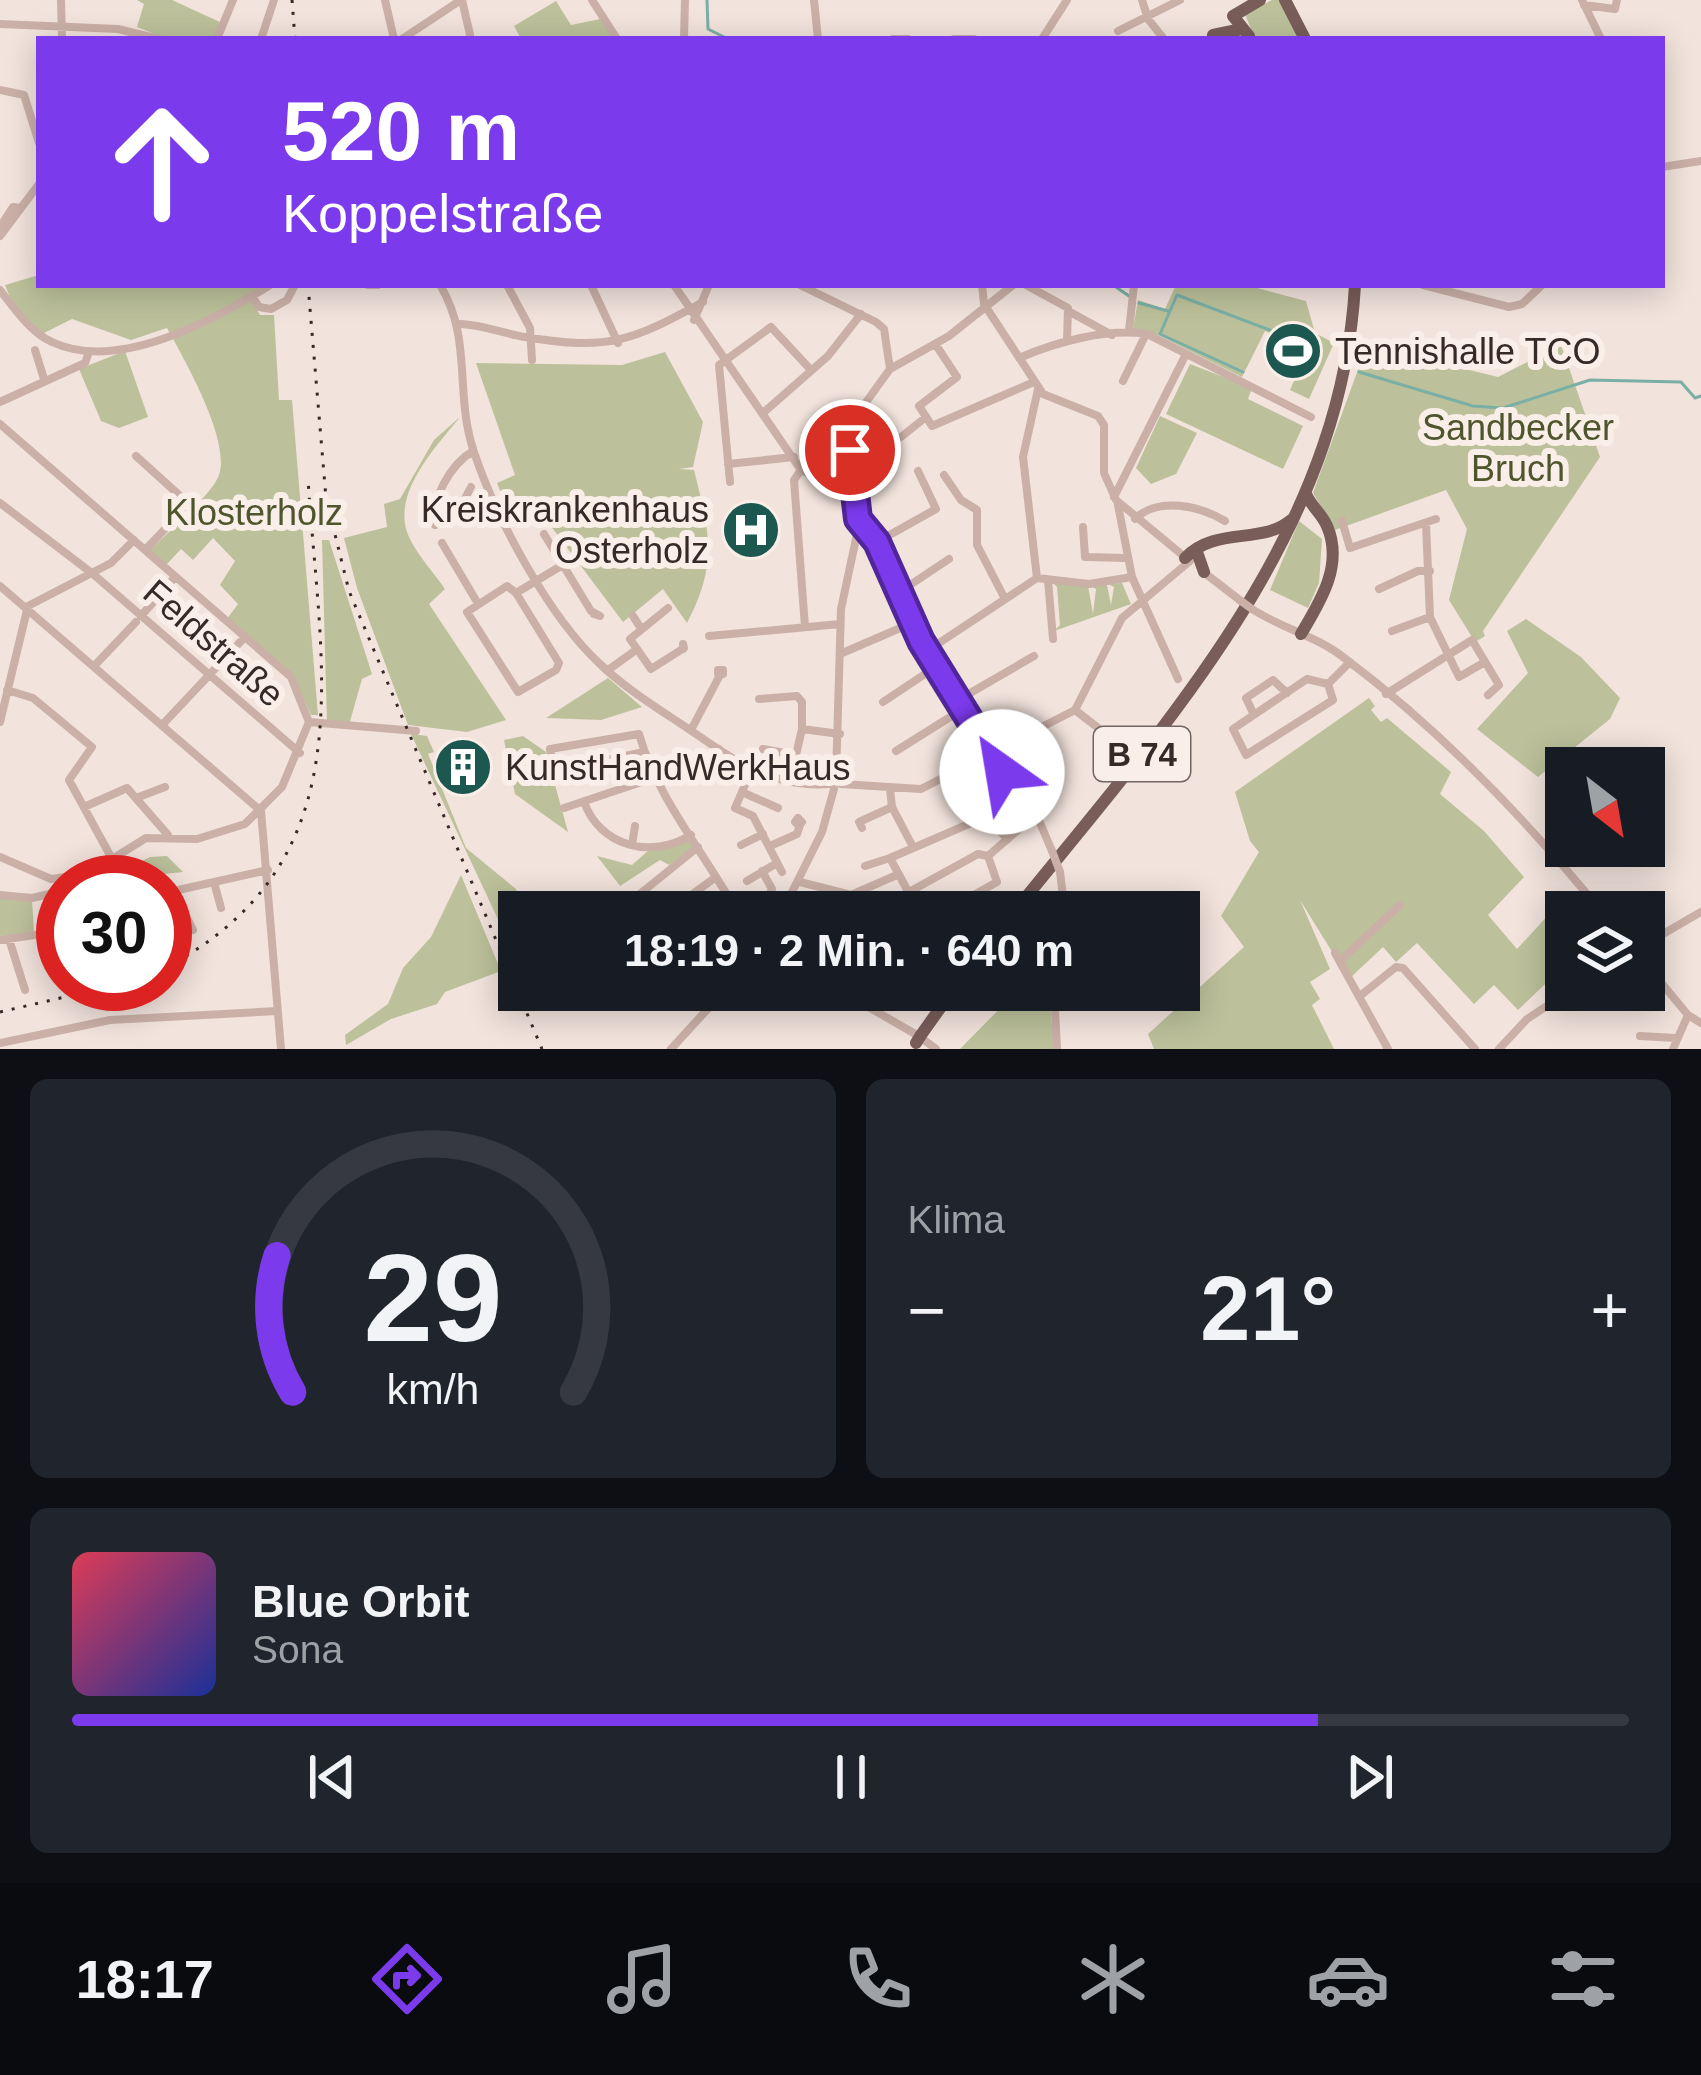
<!DOCTYPE html>
<html lang="de">
<head>
<meta charset="utf-8">
<style>
	:root { --surface:#171b24; --page:#20242c; --text:#f1f3f6; --muted:#9ea1a6; --line:#363941; --accent:#7c3aed }
	body { margin:0; font-family:Arial,sans-serif; background:var(--page); color:var(--text); height:100vh; display:flex; flex-direction:column; font-size:45px; white-space:nowrap }
	* { box-sizing:border-box; margin:0 }
	p { font-size:39px; color:var(--muted) }
	.icon { flex:none; width:66px; height:66px; fill:none; stroke:currentColor; stroke-width:2; stroke-linecap:round; stroke-linejoin:round }
	.map { position:relative; height:1049px; overflow:hidden }
	.drawer { display:flex; flex-direction:column; gap:30px; padding:30px; background:#0d0f14; flex:1 }
	.drawer>* { flex:none }
	.hud { position:absolute; left:36px; top:36px; width:1629px; height:252px; border-radius:0px; box-shadow:0 6px 30px #0003; background:#7c3aed; color:#fff; overflow:hidden }
	.needle { width:78px; rotate:149deg }
	.buttons { position:absolute; left:1545px; top:747px; display:grid; gap:24px }
	.buttons a { display:grid; place-items:center; width:120px; height:120px; border-radius:0px; background:var(--surface); box-shadow:0 6px 30px #0003; font-size:60px }
	.speed { position:absolute; left:36px; top:855px; display:flex; gap:24px; font-size:60px; font-weight:700; text-align:center }
	.speed>* { display:grid; place-content:center; width:156px; height:156px; border-radius:50%; background:var(--surface); box-shadow:0 6px 30px #0003; line-height:1 }
	.speed .limit { border:18px solid #d22; background:#fff; color:#111 }
	.pin { position:absolute; display:grid; place-items:center; width:102px; height:102px; color:#fff; margin:-51px; border:6px solid #fff; border-radius:50%; box-shadow:0 3px 12px #0007 }
	.me { position:absolute; width:132px; margin:-66px; rotate:328deg; stroke-linejoin:round; filter:drop-shadow(0 0 9px #0008) }
	.turn { display:flex; align-items:center; gap:42px; height:252px; padding:0 48px; font-size:54px }
	.turn .icon { width:156px; height:156px; stroke-width:2.5 }
	.turn b { display:block; font-size:84px; line-height:102px }
	.big { font-size:90px; font-weight:600; line-height:1.1 }
	.drawer .tile { flex:1; display:flex; flex-direction:column; justify-content:center; gap:18px; min-width:0; padding:0 42px; border-radius:18px; background:var(--page) }
	.drawer .dial { align-items:center; gap:0 }
	.dial svg { height:312px; overflow:visible; fill:none; stroke:var(--line); stroke-width:7; stroke-linecap:round; text-anchor:middle }
	.dial text { fill:var(--text); stroke:none }
	.song { display:flex; align-items:center; gap:36px }
	.cover { width:144px; height:144px; border-radius:18px; background:linear-gradient(135deg,hsl(350 70% 55%),hsl(230 70% 35%)) }
	.played { height:12px; border-radius:6px; background:linear-gradient(90deg,var(--accent) 80%,var(--line) 80%) }
	.keys { display:flex; justify-content:space-around; direction:ltr }
	.heat { display:flex; justify-content:space-between; align-items:center; font-size:66px; direction:ltr }
	.drawer .tiles { flex:1; display:grid; gap:30px; grid-template-columns:1fr 1fr }
	.tile:last-child { grid-column:span 2 }
	.trip { position:absolute; left:498px; top:891px; width:702px; height:120px; border-radius:0px; background:var(--surface); box-shadow:0 6px 30px #0003; font-weight:600; line-height:120px; text-align:center }
	.tabs { display:flex; height:192px; justify-content:space-around; align-items:center; background:#090b0e; color:var(--muted) }
	.tabs .icon { width:84px; height:84px }
	.tabs .on { color:var(--accent) }
	.tabs b { font-size:54px; color:var(--text) }
	.map>svg:first-child { display:block }
	.green { fill:#bcc19b }
	.lines { fill:none; stroke-linecap:round; stroke-linejoin:round }
	.stream { stroke:#7aafa6; stroke-width:3 }
	.minor { stroke:#cab0a7; stroke-width:8 }
	.major { stroke:#795d59; stroke-width:12 }
	.rail { stroke:#372928; stroke-width:3; stroke-dasharray:3 9; stroke-linecap:butt }
	.minor-bridge { stroke:#cab0a7; stroke-width:8 }
	.major-bridge { stroke:#795d59; stroke-width:12 }
	.route-casing { stroke:#51269a; stroke-width:30 }
	.route { stroke:#7c3aed; stroke-width:21 }
	.labels { text-anchor:middle; dominant-baseline:central; stroke-width:12; stroke-linejoin:round; paint-order:stroke }
	.shield { fill:#faeee8; stroke:#726462; stroke-width:3 }
	.shield-label { font-size:33px; font-weight:bold; fill:#372928 }
	.poi-label { font-size:36px; fill:#372928; stroke:#faeee8; text-anchor:start }
	.park-label { font-size:36px; fill:#4f552c; stroke:#faeee8 }
	.street-label { font-size:36px; fill:#372928; stroke:#faeee8 }
</style>
</head>
<body>
<div class="map">
<svg width="1701" height="1049" viewBox="0 0 1701 1049">
	<rect width="100%" height="100%" fill="#f2e3dc"/>
	<path class="green" d="M137,0H172L222,23L215,39H167L137,27L144,4Z
		M1272,0H1281L1299,39H1255L1245,14Z
		M556,1L571,25L600,19L613,39H521L514,26Z
		M39,275V285H264L248,296L260,315H274L279,400H292L318,715H311L293,675L227,619L238,604L220,585L235,561L213,538L193,560L181,549L166,565L150,550C166,534 212,495 219,475C231,440 184,359 167,328L131,340L72,319L42,334L13,305L5,285Z
		M1176,285H1246L1306,301L1315,333L1334,343L1309,399L1290,390L1311,343L1296,335L1286,340L1265,331L1242,377L1158,335L1133,329L1138,300L1165,309Z
		M1367,345L1498,377L1561,345L1600,457L1483,631L1485,636L1475,642L1449,600L1467,529L1446,490L1335,530L1313,493Z
		M125,351L148,417L119,428L101,421L79,369Z
		M665,352L703,422L693,467L679,469L694,470C709,531 719,562 687,623L663,589L623,622L544,517L515,528L497,483L515,475L476,363L622,365Z
		M1190,364L1252,388L1248,399L1303,426L1283,469L1166,414Z
		M1160,416L1197,433L1176,474L1151,484L1136,468Z
		M460,417C438,445 386,497 411,541C420,558 434,573 445,589L429,604L506,720L467,732L408,725L357,588L344,538L387,527L384,504L400,499L434,440Z
		M1299,521L1322,539L1319,583L1308,608L1270,590Z
		M322,540H329L372,674L362,679L349,725L327,724Z
		M1052,582L1088,586L1093,614L1096,589L1090,586L1107,585L1111,605L1114,587L1108,584L1122,583L1131,604L1054,631L1060,625L1057,587Z
		M1526,619L1581,657L1620,698L1610,719L1538,777L1477,729L1528,673L1507,631Z
		M608,678L642,707L601,720L546,718Z
		M1369,698L1375,706L1371,710L1381,722L1387,718L1451,772L1440,794L1484,831L1524,877L1488,915L1517,949L1552,911L1566,927V964L1518,1010L1494,985L1474,1004L1417,943L1396,962L1383,947L1349,979L1300,900L1330,969L1310,982L1320,999L1312,1005L1334,1049H1154L1148,1034L1244,947L1221,916L1259,852L1250,841L1235,792Z
		M411,734L427,736L434,752L428,754L466,848L516,889L526,912H519V964Z
		M523,736L546,752L568,832L515,794L504,740Z
		M691,840L693,849L669,865L660,860L620,886L597,856L632,865L649,850Z
		M167,856L183,872L91,882L96,872L113,876L150,857Z
		M461,875L501,971L445,992L437,1004L391,1019L346,1045L345,1035L388,1004L403,968L431,937Z
		M0,899H32L34,933L0,936Z
		M1018,990H1049L1054,1049H960Z"/>
	<g class="lines">
		<path class="stream" d="M707,0L708,29L728,39
			M1113,285L1132,298
			M1139,303L1168,311
			M1243,372L1160,334L1177,295L1288,337
			M1359,372L1473,406L1503,408L1590,380L1681,382L1695,398L1701,396"/>
		<path class="minor" d="M61,0L62,39
			M385,0L394,39
			M462,0L471,39
			M592,0L617,39
			M814,0L818,39
			M1142,0L1148,19L1164,39
			M1582,0L1601,39
			M1584,5L1615,9L1617,0
			M0,24L118,29L159,39
			M1118,31L1180,0
			M217,39L233,0
			M261,39L274,0
			M402,39L461,0
			M684,39L685,0
			M893,39H908
			M954,39H974
			M1042,39L1067,0
			M0,90L24,95L39,143
			M1662,167L1701,161
			M0,227L13,207L20,208
			M0,236L39,184
			M368,285H378
			M440,285C473,339 454,394 474,452C496,518 549,617 600,664C628,691 664,712 696,734C740,764 774,788 829,784
			M507,285L530,328L532,360
			M591,285L618,343
			M674,285L801,470L819,478L852,474
			M800,285L876,322L884,329L890,369
			M982,285L984,303
			M1026,285L1068,308L1067,341
			M1423,285L1509,307L1522,304L1542,285
			M0,290C14,308 31,333 52,342C118,373 214,320 270,285
			M252,296L259,307L271,309L287,300L295,285
			M984,304L1043,394L1098,416L1104,425V473L1116,500L1186,558
			M1070,312L1112,335
			M694,320L709,285
			M461,324C483,325 502,333 525,337C609,351 632,341 703,302
			M1129,331L1134,285
			M936,345L957,377L919,406L932,426L1034,382
			M35,350L44,379
			M1019,358C1056,342 1107,328 1147,334L1311,417
			M1123,381L1146,334
			M0,402L85,363L89,352
			M763,413L828,356L861,314
			M0,424L291,677L309,722L282,787L245,824L197,839L146,838L88,874L89,882
			M901,437L926,417
			M136,456L189,504L145,550
			M728,464L794,457
			M801,470L794,480L805,627
			M944,475L961,500L977,510V545L1005,599
			M730,482L719,365L771,327L811,370
			M1114,497L1186,354
			M0,503L93,574L300,753
			M1118,505L1132,577L1178,679
			M459,510L471,487
			M858,519L877,542L921,641L985,748L1038,818L1052,851
			M1135,519C1158,496 1200,506 1225,521
			M1342,521L1350,548L1436,519
			M1426,524L1430,617L1459,677L1485,662
			M435,525C431,499 450,465 473,451
			M1083,527L1085,557L1126,558
			M544,534L591,611L600,616L594,614
			M877,542L936,509L918,471
			M442,543L477,602
			M1202,571L1241,601
			M1037,578L1023,457L1038,389
			M1037,578L1089,584L1132,577
			M1048,580L1053,639
			M0,586L261,811L281,1049
			M1379,589L1418,571H1430
			M516,593L559,663L556,670L518,692L467,612L507,586L516,593L561,566
			M898,593L949,559
			M28,606L111,563L134,540
			M668,608L630,639L651,669L684,648L683,644V649
			M1252,609C1281,628 1316,636 1343,657C1441,730 1525,818 1602,912
			M141,616L175,577
			M633,616L640,627
			M1392,631L1430,617
			M709,636L840,624
			M927,651L1037,578
			M840,654L912,623
			M96,664L136,622
			M608,670L636,650
			M718,670H723V674H718Z
			M1328,684L1307,679L1233,729L1246,755L1333,700L1328,684L1350,662
			M7,690L33,698L92,747L69,780L111,857
			M1386,694L1472,640L1499,685L1488,695
			M759,699L797,696L802,702V729
			M958,700L1034,656
			M883,702L937,666
			M1075,710L1124,748
			M1254,715L1246,698L1273,680L1287,693
			M0,722L28,606
			M309,722L416,731
			M164,723L244,638
			M691,730L720,675
			M763,749L796,755L802,729L840,734
			M896,751L963,709
			M644,752L554,771L550,749L639,734C658,800 704,852 737,912
			M751,771L735,808L753,816L782,872
			M836,777L841,609L857,534L851,450L864,405L890,369L949,336L1013,285
			M841,784L921,789L1075,710L1122,618L1190,561
			M890,789L892,807L913,847
			M742,792L778,808
			M136,798L165,787
			M584,802C600,846 651,860 691,835
			M84,807L127,788L168,835
			M564,808L707,760L719,749
			M798,818L802,822L798,825L795,822Z
			M862,828L859,822L892,807
			M632,845L635,826
			M741,845L763,834
			M770,846L797,834L800,825
			M0,857L51,879L88,874
			M865,866L890,858
			M762,871L772,889L768,897
			M1060,872L1065,912
			M747,881L777,863
			M800,882L851,895L899,874
			M215,886L221,908
			M174,891L193,930
			M909,892L978,854L988,856L1035,815
			M165,893L268,870
			M0,895L32,898L63,891
			M851,895L855,912
			M636,897L698,847
			M668,912L716,877
			M782,912L822,832L834,789
			M816,912L825,892
			M919,912L890,858L985,817L1008,839
			M943,912L997,882L988,856
			M49,933L63,971
			M9,939L25,990
			M0,940L63,931
			M1644,945L1701,912
			M1335,953L1388,1049
			M1340,961L1400,905
			M1644,962L1688,1015L1701,1023
			M839,990L917,1035
			M1054,990L1057,1049
			M1360,996L1396,967L1403,968L1475,1049
			M1640,1036L1675,1038
			M924,1040L936,1049
			M0,1043L110,1020L277,1011
			M671,1049L725,990
			M1499,1049L1527,1019L1571,990
			M1673,1049L1688,1015"/>
		<path class="major" d="M1285,0L1305,39
			M1213,35L1242,29
			M1249,36L1233,16L1260,0
			M1197,552L1204,572
			M1185,558C1215,526 1262,545 1291,520
			M1301,634C1320,602 1344,565 1327,526C1322,514 1311,506 1306,494
			M1014,912C1164,726 1341,537 1355,285
			M921,1035L953,990"/>
		<path class="rail" d="M292,0L295,39
			M308,285L326,498L349,591L542,1049
			M165,968C368,861 320,669 308,479
			M0,1012L121,984"/>
		<path class="minor-bridge" d="M1241,601L1252,609
			M1052,851L1060,872"/>
		<path class="major-bridge" d="M916,1043L921,1035"/>
	</g>
	<g class="lines">
		<defs>
			<path id="route" d="M850,450L858,519L877,542L921,641L1002,772"/>
		</defs>
		<use href="#route" class="route-casing"/>
		<use href="#route" class="route"/>
	</g>
	<defs>
		<symbol id="stadium-disc" viewBox="-11 -11 22 22"><circle r="9.5" fill="#1d5850" stroke="#faeee8"/><path d="M0-5a6.5 5 0 1 0 0 10a6.5 5 0 1 0 0-10ZM-3.5-1.8h7v3.6h-7Z" fill="#fff"/></symbol>
		<symbol id="hospital-disc" viewBox="-11 -11 22 22"><circle r="9.5" fill="#1d5850" stroke="#faeee8"/><path d="M-5-5h3v3.5h4V-5h3V5h-3V1.5h-4V5h-3Z" fill="#fff"/></symbol>
		<symbol id="building-disc" viewBox="-11 -11 22 22"><circle r="9.5" fill="#1d5850" stroke="#faeee8"/><path d="M-4-6H4V6H1V3H-1V6H-4ZM-2.5-4.3h1.7v1.8h-1.7ZM.8-4.3h1.7v1.8H.8ZM-2.5-1h1.7V.8h-1.7ZM.8-1h1.7V.8H.8Z" fill="#fff"/></symbol>
	</defs>
	<g fill-rule="evenodd">
		<use href="#stadium-disc" x="1260" y="318" width="66" height="66"/>
		<use href="#hospital-disc" x="718" y="497" width="66" height="66"/>
		<use href="#building-disc" x="430" y="734" width="66" height="66"/>
	</g>
	<g class="labels">
		<rect class="shield" x="1094" y="727" width="96" height="54" rx="9"/>
		<g class="shield-label">
			<text x="1142" y="754">B 74</text>
		</g>
		<g class="poi-label">
			<text x="1335" y="351">Tennishalle TCO</text>
			<text x="709" y="509" text-anchor="end">Kreiskrankenhaus<tspan x="709" dy="41">Osterholz</tspan></text>
			<text x="505" y="767">KunstHandWerkHaus</text>
		</g>
		<g class="park-label">
			<text x="1518" y="427">Sandbecker<tspan x="1518" dy="41">Bruch</tspan></text>
			<text x="254" y="512">Klosterholz</text>
		</g>
		<g class="street-label">
			<text transform="translate(214 643) rotate(41)">Feldstraße</text>
		</g>
	</g>
</svg>
<div class="buttons">
<a><svg class="needle" viewBox="-14 -14 28 28"><path d="M0-13l5 13h-10z" fill="#e53935"/><path d="M0 13l5-13h-10z" fill="#9ea1a6"/></svg></a>
<a><svg class="icon" aria-label="layers" viewBox="0 0 24 24"><path d="M12 4l9 5-9 5-9-5zM3 14l9 5 9-5"/></svg></a>
</div>
<div class="speed"><div class="limit">30</div></div>
<div class="pin" style="left:850px;top:450px;background:#d93025"><svg class="icon" aria-label="arrive" viewBox="0 0 24 24"><path d="M6 21V4h12l-3 4 3 4H6"/></svg></div>
<svg class="me" style="left:1002px;top:772px" viewBox="-20 -20 40 40"><circle r="19" fill="#fff"/><path d="M0-13L10 11 0 6-10 11z" fill="#7c3aed"/></svg>
<div class="trip">18:19 · 2 Min. · 640 m</div>
<div class="hud">
<div class="turn"><svg class="icon" aria-label="ahead" viewBox="0 0 24 24"><path d="M12 20V5M6 11l6-6 6 6"/></svg><div><b>520 m</b>Koppelstraße</div></div>
</div>
</div>
<section class="drawer">
<div class="tiles">
<div class="tile dial"><svg viewBox="0 0 100 80">
<path d="M14 69A42 42 0 1 1 86 69"/>
<path d="M14 69A42 42 0 0 1 10 34" stroke="#7c3aed"/>
<text x="50" y="56" font-size="32" font-weight="700">29</text>
<text x="50" y="72" font-size="11">km/h</text>
</svg></div>
<div class="tile"><p>Klima</p>
<div class="heat"><a>−</a><b class="big">21°</b><a>+</a></div>
</div>
<div class="tile">
<div class="song"><i class="cover"></i><div><b>Blue Orbit</b><p>Sona</p></div></div>
<div class="played"></div>
<div class="keys"><svg class="icon" aria-label="previous" viewBox="0 0 24 24"><path d="M18 5L8 12l10 7zM5 5v14"/></svg><svg class="icon" aria-label="pause" viewBox="0 0 24 24"><path d="M8 5v14M16 5v14"/></svg><svg class="icon" aria-label="next" viewBox="0 0 24 24"><path d="M6 5l10 7-10 7zM19 5v14"/></svg></div>
</div>
</div>
</section>
<nav class="tabs">
<b>18:17</b>
<svg class="icon on" aria-label="directions" viewBox="0 0 24 24"><path d="M12 3l9 9-9 9-9-9zM9 14v-3h6M13 9l2 2-2 2"/></svg>
<svg class="icon" aria-label="music" viewBox="0 0 24 24"><path d="M9 18V5l10-2v13"/><circle cx="6" cy="18" r="3"/><circle cx="16" cy="16" r="3"/></svg>
<svg class="icon" aria-label="phone" viewBox="0 0 24 24"><path d="M5 4h4l2 5-3 2q2 4 5 5l2-3 5 2v4C11 20 4 13 5 4z"/></svg>
<svg class="icon" aria-label="climate" viewBox="0 0 24 24"><path d="M12 3v18M4 7l16 10M4 17L20 7"/></svg>
<svg class="icon" aria-label="car" viewBox="0 0 24 24"><path d="M5 17H2v-5l4-1 3-4h7l3 4 3 1v5h-3M9 17h6M6 11h13"/><circle cx="7" cy="17" r="2"/><circle cx="17" cy="17" r="2"/></svg>
<svg class="icon" aria-label="filters" viewBox="0 0 24 24"><path d="M4 7h16M4 17h16"/><circle cx="9" cy="7" r="2"/><circle cx="15" cy="17" r="2"/></svg>
</nav>
</body>
</html>
